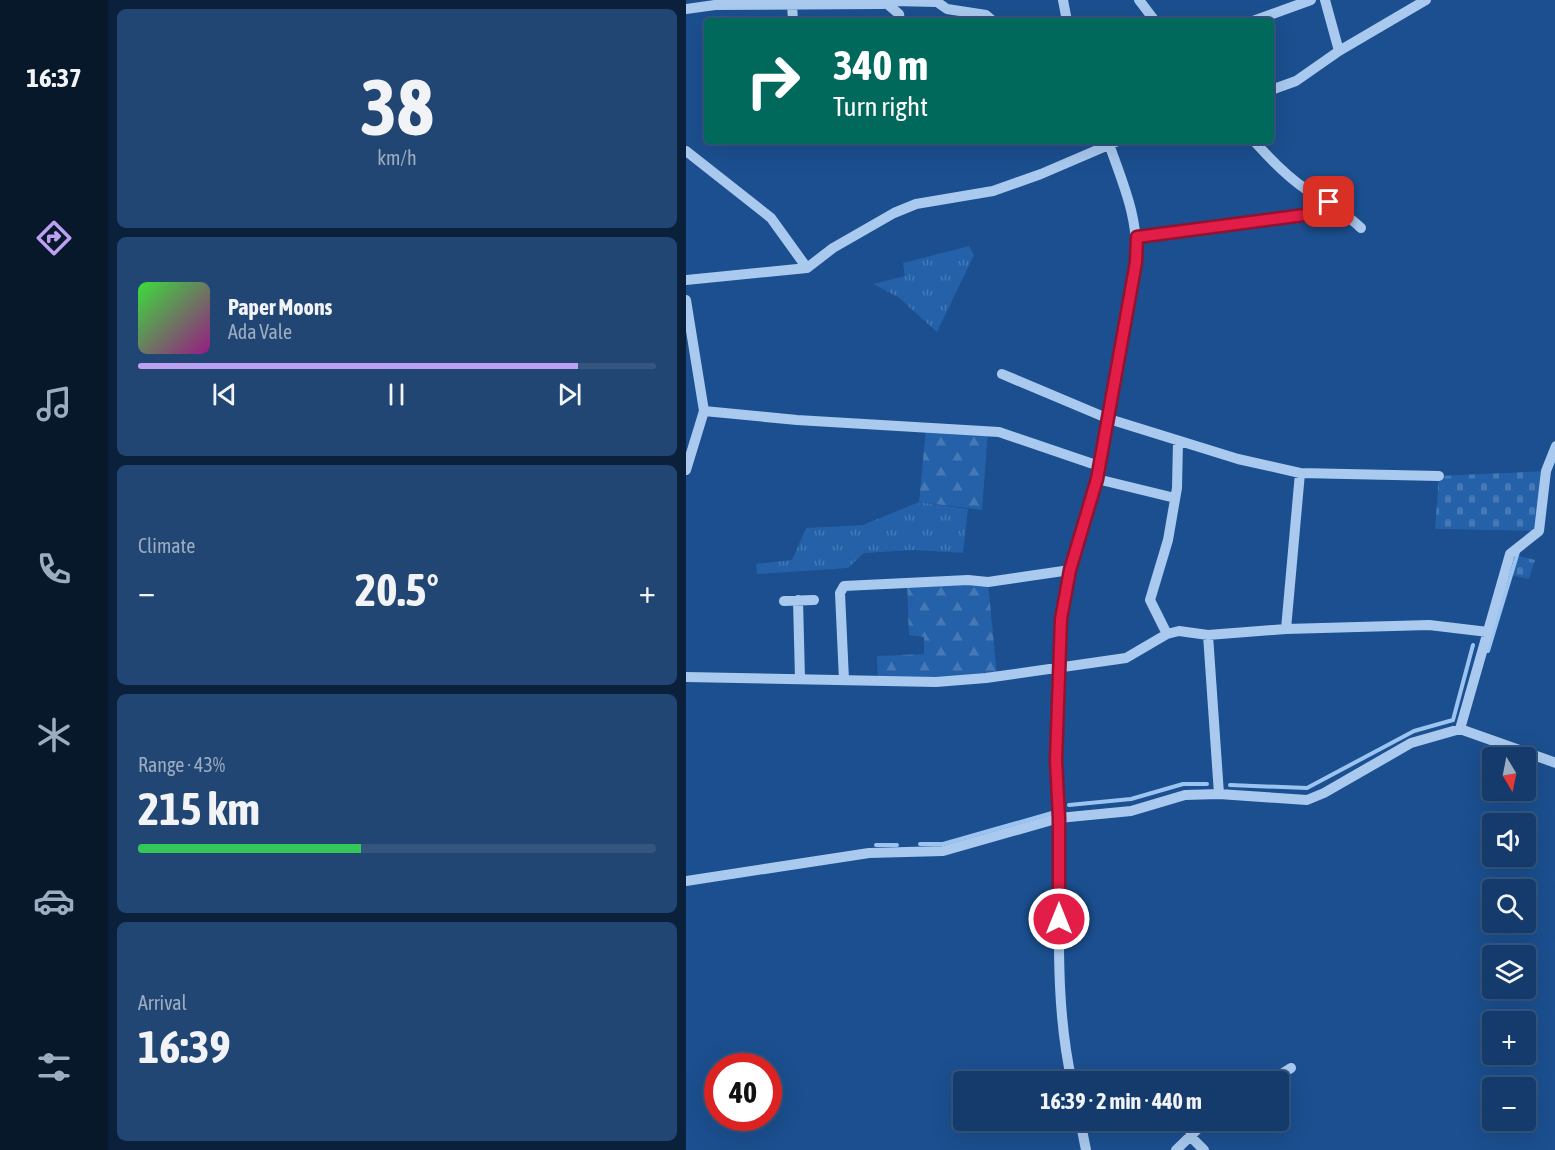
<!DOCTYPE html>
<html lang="en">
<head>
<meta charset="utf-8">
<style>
	:root { --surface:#143b6b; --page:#214673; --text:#f1f3f6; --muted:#9dadc1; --line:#33557e; --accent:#bca0f2 }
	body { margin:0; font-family:"Asap Condensed",sans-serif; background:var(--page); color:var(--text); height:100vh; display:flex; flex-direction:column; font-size:22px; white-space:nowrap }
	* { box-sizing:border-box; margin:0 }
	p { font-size:20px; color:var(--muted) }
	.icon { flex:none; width:33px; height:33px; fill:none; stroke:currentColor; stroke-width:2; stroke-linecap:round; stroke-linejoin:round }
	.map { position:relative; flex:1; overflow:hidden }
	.drawer { display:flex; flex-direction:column; gap:9px; padding:9px; background:#0b203b; width:578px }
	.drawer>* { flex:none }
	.hud { position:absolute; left:18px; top:18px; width:570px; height:126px; border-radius:6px; box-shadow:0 6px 24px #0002,0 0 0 2px var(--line); background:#00695c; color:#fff; overflow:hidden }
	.needle { width:39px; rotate:170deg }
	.buttons { position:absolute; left:796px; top:747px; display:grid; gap:12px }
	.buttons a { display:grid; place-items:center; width:54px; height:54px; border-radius:6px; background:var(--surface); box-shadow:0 6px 24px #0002,0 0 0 2px var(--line); font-size:30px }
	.speed { position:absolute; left:18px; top:1053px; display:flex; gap:12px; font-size:30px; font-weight:700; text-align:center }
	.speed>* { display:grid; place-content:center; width:78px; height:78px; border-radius:50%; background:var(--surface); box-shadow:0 6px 24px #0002,0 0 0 2px var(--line); line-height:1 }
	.speed .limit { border:9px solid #d22; background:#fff; color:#111 }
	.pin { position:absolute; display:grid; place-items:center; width:51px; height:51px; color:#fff; margin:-26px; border-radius:12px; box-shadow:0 3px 9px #0006 }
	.me { position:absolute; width:66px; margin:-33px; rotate:0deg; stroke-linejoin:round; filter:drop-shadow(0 0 4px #0008) }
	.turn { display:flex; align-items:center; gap:21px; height:126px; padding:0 30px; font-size:27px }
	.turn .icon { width:78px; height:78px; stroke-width:2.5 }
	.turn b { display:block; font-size:42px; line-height:51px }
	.big { font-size:45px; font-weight:700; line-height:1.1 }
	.drawer .tile { flex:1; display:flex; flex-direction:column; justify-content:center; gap:9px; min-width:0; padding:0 21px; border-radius:9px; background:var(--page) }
	.drawer .dial { align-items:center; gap:0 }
	.dial b { font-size:78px; line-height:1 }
	.song { display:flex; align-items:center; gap:18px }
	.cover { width:72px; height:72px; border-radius:9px; background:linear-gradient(135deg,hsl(120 70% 55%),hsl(310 70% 35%)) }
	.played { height:6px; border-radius:3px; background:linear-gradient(90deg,var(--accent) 85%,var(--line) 85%) }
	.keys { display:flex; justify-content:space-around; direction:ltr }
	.heat { display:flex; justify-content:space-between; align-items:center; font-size:33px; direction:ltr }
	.charge { height:9px; border-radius:4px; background:linear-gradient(90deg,#34c759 43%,var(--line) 0) }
	.trip { position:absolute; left:267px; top:1071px; width:336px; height:60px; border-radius:6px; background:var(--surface); box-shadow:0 6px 24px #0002,0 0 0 2px var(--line); font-weight:700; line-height:60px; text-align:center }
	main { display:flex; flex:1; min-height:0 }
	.dock { display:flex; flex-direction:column; width:108px; justify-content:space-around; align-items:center; background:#08182b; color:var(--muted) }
	.dock .icon { width:42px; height:42px }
	.dock .on { color:var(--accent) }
	.dock b { font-size:27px; color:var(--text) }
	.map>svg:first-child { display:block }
	.grass { fill:url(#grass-tufts) }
	.forest { fill:url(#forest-firs) }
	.cemetery { fill:url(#cemetery-stones) }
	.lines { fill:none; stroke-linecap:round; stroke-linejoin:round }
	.stream { stroke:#9cc4f0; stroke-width:4 }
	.minor { stroke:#a9c9ee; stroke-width:10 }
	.route-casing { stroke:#92132f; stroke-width:15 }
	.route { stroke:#e11d48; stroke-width:10 }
</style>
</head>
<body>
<main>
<nav class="dock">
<b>16:37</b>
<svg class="icon on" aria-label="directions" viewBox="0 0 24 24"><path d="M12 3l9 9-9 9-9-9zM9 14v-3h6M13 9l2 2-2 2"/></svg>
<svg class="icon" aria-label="music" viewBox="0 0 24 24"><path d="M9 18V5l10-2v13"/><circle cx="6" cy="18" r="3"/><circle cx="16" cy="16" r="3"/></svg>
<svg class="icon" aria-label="phone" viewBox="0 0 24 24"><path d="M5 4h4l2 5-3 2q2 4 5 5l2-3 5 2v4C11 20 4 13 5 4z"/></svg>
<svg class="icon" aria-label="climate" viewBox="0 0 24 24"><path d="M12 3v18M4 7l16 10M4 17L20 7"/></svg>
<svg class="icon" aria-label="car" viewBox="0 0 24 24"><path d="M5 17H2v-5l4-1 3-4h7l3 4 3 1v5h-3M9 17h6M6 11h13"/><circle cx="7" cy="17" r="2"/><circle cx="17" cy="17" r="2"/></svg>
<svg class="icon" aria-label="filters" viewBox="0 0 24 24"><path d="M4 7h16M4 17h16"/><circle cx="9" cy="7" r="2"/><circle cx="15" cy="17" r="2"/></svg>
</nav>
<section class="drawer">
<div class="tile dial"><b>38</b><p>km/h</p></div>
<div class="tile">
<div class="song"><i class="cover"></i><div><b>Paper Moons</b><p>Ada Vale</p></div></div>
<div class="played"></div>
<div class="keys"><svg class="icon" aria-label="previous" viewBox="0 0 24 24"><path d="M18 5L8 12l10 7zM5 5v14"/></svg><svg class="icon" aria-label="pause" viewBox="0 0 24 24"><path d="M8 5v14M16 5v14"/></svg><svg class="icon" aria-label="next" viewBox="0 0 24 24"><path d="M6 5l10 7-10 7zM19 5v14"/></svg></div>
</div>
<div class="tile"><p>Climate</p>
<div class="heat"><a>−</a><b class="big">20.5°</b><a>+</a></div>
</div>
<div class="tile"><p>Range · 43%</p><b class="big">215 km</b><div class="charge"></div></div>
<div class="tile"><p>Arrival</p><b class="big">16:39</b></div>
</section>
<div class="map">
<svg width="870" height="1150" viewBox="0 0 870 1150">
	<defs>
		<pattern id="grass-tufts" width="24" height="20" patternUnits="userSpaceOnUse" patternTransform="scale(1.5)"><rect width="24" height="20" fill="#2461a8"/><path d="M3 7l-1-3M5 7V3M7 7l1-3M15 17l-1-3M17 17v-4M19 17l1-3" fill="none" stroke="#4579b5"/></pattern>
		<pattern id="forest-firs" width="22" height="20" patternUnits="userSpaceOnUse" patternTransform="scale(1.5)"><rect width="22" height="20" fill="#2461a8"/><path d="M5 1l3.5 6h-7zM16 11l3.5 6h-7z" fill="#4579b5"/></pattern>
		<pattern id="cemetery-stones" width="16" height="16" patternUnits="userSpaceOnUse" patternTransform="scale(1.5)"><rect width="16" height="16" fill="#2461a8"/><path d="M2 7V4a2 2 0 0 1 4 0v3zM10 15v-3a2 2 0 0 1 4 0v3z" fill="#4579b5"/></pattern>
	</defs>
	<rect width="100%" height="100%" fill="#1b4f8f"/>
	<path class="grass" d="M283,246L288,255L251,332L212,297L187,284L219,276L217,263Z
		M233,502L282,509L277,553L227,550L178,553L162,568L71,574L70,564L106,560L120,528L177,525Z"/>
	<path class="forest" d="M240,428L302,432L296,510L233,502Z
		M302,582L311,676L192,681L191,656L238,654V637L223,635L221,583Z"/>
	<path class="cemetery" d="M860,471L853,531L749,529L753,476Z
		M829,555L849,560L843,579L824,575Z"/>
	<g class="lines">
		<path class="stream" d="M802,651L832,552
			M544,785L621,788L728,731L767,720L787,645
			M383,805L445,799L497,784H521
			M234,844H257L366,813
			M190,845H211"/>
		<path class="minor" d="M377,0L381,21
			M453,0L469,21
			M639,0L653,51L740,0
			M207,1L251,2L261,9L300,15L307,21
			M200,3L213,14L214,21
			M106,4L107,21
			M0,9L29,5L197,4L207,0
			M567,21L625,0
			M585,90L610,81L653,51
			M568,141C584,159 601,177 621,190C640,202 658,212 675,228
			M0,151L85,218L121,268
			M451,237L626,215L643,202
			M0,280L121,268L147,248L208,213L230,204L307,191L355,174L432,141
			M0,300L18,411L0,470
			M316,374L423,419L552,459L614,473L753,476
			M18,411L111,420L313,432L413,466
			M411,479L489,498
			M112,600L114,679
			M98,601L128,600
			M600,629L614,473
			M481,634L464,600L482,540L491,488L492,441
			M522,635L533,794
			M0,677L250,682L300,678L440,658L481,634L493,631L522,635L600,629L743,625L802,632
			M158,680L154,593L158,586L282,580L302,582L384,570
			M774,729L824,554L853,531L860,471L870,446
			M0,881L183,853L257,851L373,818L445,811L499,795L533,794L621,800L638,793L725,743L774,729L870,763
			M386,1082C370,1012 373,936 373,865C373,783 366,702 375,621C381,570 401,525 411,476C427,405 435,333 450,262C453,217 436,182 422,141
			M583,1082L605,1068
			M394,1120L400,1150
			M504,1136L518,1150
			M490,1150L521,1120"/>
	</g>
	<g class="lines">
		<defs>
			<path id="route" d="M373,919V818L370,760L375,619L384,570L411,479L450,262L451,237L626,214L643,202"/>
		</defs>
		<use href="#route" class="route-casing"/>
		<use href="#route" class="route"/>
	</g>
</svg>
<div class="buttons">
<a><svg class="needle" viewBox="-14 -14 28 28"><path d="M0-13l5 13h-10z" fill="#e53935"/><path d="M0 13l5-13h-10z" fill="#9dadc1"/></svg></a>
<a><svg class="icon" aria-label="sound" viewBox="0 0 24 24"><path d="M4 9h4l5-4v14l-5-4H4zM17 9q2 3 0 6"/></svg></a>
<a><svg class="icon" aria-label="search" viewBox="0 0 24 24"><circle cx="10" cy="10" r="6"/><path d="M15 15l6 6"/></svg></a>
<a><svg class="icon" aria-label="layers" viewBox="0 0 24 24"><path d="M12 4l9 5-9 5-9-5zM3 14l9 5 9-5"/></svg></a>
<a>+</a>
<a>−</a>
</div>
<div class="speed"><div class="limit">40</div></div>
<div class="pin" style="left:643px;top:202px;background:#d93025"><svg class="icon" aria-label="arrive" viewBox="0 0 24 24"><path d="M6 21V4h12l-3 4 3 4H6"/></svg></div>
<svg class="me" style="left:373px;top:919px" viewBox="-20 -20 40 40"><circle r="17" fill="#e11d48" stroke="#fff" stroke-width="3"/><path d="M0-11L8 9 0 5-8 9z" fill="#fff"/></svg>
<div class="trip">16:39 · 2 min · 440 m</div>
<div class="hud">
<div class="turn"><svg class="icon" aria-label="right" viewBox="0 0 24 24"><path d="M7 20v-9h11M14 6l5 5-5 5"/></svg><div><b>340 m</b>Turn right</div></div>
</div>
</div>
</main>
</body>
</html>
